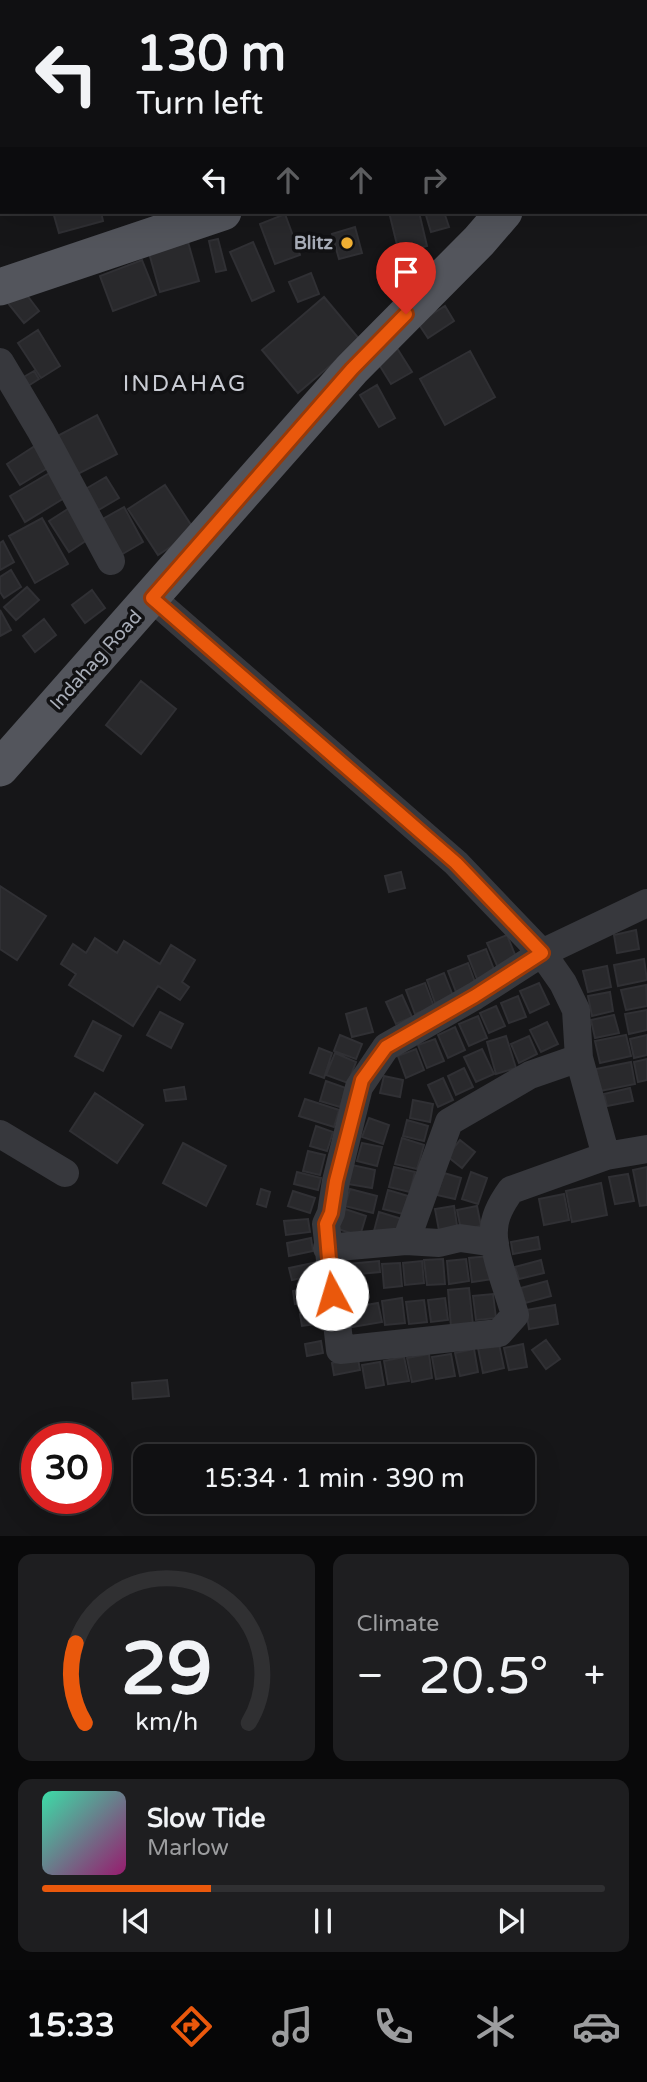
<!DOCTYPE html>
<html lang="en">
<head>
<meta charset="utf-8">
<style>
	:root { --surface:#101012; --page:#1e1e20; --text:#f1f3f6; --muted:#9c9d9f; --line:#303032; --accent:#ea580c }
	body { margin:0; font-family:"Varela Round",sans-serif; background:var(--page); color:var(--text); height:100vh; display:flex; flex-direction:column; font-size:26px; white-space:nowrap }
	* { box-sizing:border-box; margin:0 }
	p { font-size:23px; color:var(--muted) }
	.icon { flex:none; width:38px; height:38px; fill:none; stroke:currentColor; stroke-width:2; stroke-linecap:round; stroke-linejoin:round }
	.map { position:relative; height:1536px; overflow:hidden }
	.details { display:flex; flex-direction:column; gap:18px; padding:18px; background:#09090a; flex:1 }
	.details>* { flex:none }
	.hud { position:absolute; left:0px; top:0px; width:648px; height:214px; box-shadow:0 7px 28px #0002,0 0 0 2px var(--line); background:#101012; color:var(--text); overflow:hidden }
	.speed { position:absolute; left:21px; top:1423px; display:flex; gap:14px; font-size:35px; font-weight:700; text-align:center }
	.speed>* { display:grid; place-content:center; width:91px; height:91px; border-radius:50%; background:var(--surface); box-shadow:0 7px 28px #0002,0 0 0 2px var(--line); line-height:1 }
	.speed .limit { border:10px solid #d22; background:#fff; color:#111 }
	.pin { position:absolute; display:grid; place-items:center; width:60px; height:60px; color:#fff; margin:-72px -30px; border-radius:50% 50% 50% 0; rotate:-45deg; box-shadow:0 0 7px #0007 }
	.pin .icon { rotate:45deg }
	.me { position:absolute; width:77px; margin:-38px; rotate:354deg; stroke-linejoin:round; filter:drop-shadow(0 0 5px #0008) }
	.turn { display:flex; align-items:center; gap:24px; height:147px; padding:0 21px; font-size:32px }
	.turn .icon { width:91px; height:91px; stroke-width:2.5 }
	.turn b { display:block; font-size:49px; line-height:60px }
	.lanes { display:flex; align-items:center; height:66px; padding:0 21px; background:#0003; justify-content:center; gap:35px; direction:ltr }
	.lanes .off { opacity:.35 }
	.big { font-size:52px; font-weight:600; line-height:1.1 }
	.details .widget { flex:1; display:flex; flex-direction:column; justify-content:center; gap:10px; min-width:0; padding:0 24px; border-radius:14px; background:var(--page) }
	.details .dial { align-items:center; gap:0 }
	.dial svg { height:182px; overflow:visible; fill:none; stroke:var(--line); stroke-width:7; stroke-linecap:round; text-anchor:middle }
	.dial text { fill:var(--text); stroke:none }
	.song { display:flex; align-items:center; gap:21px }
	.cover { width:84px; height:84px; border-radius:10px; background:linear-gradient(135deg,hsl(160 70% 55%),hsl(320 70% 35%)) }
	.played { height:7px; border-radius:4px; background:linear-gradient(90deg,var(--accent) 30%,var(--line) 30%) }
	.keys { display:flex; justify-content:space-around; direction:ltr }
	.heat { display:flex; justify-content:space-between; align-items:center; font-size:38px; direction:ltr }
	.details .tiles { flex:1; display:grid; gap:18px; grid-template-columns:1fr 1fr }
	.widget:last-child { grid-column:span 2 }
	.trip { position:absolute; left:133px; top:1444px; width:402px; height:70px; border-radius:14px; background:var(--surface); box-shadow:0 7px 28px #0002,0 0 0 2px var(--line); font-weight:600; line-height:70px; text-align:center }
	.menu { display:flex; height:112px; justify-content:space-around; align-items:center; background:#060607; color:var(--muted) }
	.menu .icon { width:49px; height:49px }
	.menu .on { color:var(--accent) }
	.menu b { font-size:32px; color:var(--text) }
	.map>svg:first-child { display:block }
	.building { fill:#29292c; stroke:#303034; stroke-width:2 }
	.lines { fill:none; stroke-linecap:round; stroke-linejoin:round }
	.minor { stroke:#37383d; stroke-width:28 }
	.major { stroke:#53555c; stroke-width:37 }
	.route-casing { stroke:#983908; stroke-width:18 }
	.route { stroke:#ea580c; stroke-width:12 }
	.poi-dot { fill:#f2b134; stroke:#111113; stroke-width:2.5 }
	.labels { text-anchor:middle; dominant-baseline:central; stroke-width:7; stroke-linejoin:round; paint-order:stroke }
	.poi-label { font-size:19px; font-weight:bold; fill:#a8adb8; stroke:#111113; text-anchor:end }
	.street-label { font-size:19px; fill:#a8adb8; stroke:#111113 }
	.quarter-label { font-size:23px; letter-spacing:2px; fill:#c9ccd4; stroke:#111113 }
</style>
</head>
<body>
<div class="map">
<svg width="647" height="1536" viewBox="0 0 647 1536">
	<rect width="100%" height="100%" fill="#161618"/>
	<path class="building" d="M378,0H440V2H379Z
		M53,212H101L103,221L59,233Z
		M389,212H419L427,246L399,253Z
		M425,212H444L449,227L431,232Z
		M285,214L300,255L275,264L260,224Z
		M355,227L362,253L339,259L332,234Z
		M218,239L226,270L216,272L209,241Z
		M188,242L199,281L160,292L149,253Z
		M253,242L274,291L252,301L230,252Z
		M142,260L156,295L113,311L100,276Z
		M311,273L319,294L298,302L289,282Z
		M23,290L39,311L24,323L7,302Z
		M324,297L360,340L298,393L262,350Z
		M445,306L454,321L428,338L418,323Z
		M38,330L60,366L41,378L18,343Z
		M395,345L412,372L391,384L375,358Z
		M470,351L495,397L445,425L420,379Z
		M34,371L39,379L28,386L22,378Z
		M377,385L395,418L379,427L360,395Z
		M97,415L117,454L70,478L50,440Z
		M38,444L51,466L20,485L7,464Z
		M51,472L66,497L25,522L10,496Z
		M106,477L119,498L90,515L77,494Z
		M165,485L195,531L158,555L128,509Z
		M71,507L90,538L69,552L49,521Z
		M124,507L143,542L114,559L94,524Z
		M42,518L68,564L35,583L9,536Z
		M3,541L14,562L0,570V543Z
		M11,570L21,587L4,598L0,592V577Z
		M27,587L39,600L16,620L4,607Z
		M92,590L105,608L85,623L72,605Z
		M0,610L11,630L0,636Z
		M44,619L56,635L35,652L23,636Z
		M141,681L176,709L141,754L106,725Z
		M401,872L405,888L389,892L385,876Z
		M0,886L46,916L17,960L0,949Z
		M636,930L639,949L617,953L614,935Z
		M507,935L518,962L499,970L487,943Z
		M95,938L117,953L124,941L160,964L171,945L195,960L182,982L189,987L180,1000L158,986L133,1026L69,985L76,974L61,964L73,944L86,953Z
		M486,949L495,972L477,979L468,956Z
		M644,959L647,980L618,986L614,965Z
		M468,963L476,985L456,992L448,971Z
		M607,966L611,987L588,992L583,971Z
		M444,973L453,996L435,1003L427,980Z
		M425,983L434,1007L415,1014L406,990Z
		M539,983L549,1004L530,1013L520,991Z
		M646,985L647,1006L626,1010L621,990Z
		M610,992L613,1011L592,1016L588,996Z
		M402,995L412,1017L396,1024L386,1002Z
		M518,996L526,1017L509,1023L501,1003Z
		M496,1006L505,1026L489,1033L480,1013Z
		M366,1008L373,1032L352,1037L346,1014Z
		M647,1010V1030L629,1034L625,1014Z
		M160,1012L183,1024L171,1048L147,1035Z
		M614,1015L619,1033L595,1038L591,1020Z
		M478,1016L487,1038L469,1046L459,1024Z
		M93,1021L121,1036L103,1071L75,1056Z
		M547,1022L558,1044L541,1052L530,1030Z
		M455,1027L465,1050L448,1058L438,1035Z
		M340,1035L362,1044L356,1059L334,1051Z
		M626,1035L631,1056L600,1063L595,1041Z
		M647,1035V1055L634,1058L630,1039Z
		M506,1036L516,1068L496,1074L487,1042Z
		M529,1036L537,1054L519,1063L511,1044Z
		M435,1039L444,1061L427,1068L418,1045Z
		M319,1048L332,1053L324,1078L310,1073Z
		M416,1049L424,1070L406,1078L398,1056Z
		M482,1049L494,1074L476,1082L464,1057Z
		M335,1053L356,1062L348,1083L326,1075Z
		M647,1059V1080L638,1082L634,1062Z
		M631,1062L635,1084L600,1091L596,1069Z
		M464,1068L473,1087L456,1095L448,1076Z
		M384,1076L403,1080L400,1097L380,1093Z
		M443,1078L453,1100L438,1107L428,1085Z
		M326,1081L346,1088L340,1107L320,1101Z
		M184,1087L186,1099L166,1101L164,1090Z
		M630,1088L633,1101L607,1106L604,1094Z
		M95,1093L143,1125L117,1163L70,1131Z
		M305,1099L339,1110L334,1127L299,1116Z
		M413,1100L433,1104L430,1122L410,1118Z
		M369,1118L389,1125L383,1144L362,1137Z
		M407,1120L428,1126L424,1141L403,1136Z
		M316,1126L333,1132L327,1151L310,1146Z
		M402,1138L424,1145L417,1169L395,1164Z
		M460,1140L475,1152L462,1168L447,1156Z
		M183,1143L226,1166L206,1206L163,1183Z
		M362,1143L382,1147L377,1166L357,1161Z
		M308,1151L325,1155L320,1175L303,1171Z
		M352,1165L375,1170L372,1188L348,1184Z
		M394,1167L415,1172L410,1192L389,1187Z
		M647,1167V1205L640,1206L633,1170Z
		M297,1172L321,1178L318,1190L294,1184Z
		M471,1172L487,1178L478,1204L462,1199Z
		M444,1173L461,1178L455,1199L437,1195Z
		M628,1174L634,1201L615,1204L609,1177Z
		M601,1183L607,1215L572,1222L566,1191Z
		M261,1189L270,1192L266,1207L257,1204Z
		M350,1189L377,1196L373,1213L345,1206Z
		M388,1190L408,1196L403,1214L383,1209Z
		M293,1191L315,1198L310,1213L288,1206Z
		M564,1194L569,1220L544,1225L539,1199Z
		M454,1206L458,1232L440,1236L435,1209Z
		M477,1206L481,1226L461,1230L457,1210Z
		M342,1208L366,1216L360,1236L335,1228Z
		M379,1212L402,1219L397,1238L374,1231Z
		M308,1219L310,1232L286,1235L284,1221Z
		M538,1237L540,1249L513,1254L511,1242Z
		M311,1238L313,1251L289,1256L287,1243Z
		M490,1256L493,1279L472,1282L469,1258Z
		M443,1259L445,1284L427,1285L424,1260Z
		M466,1259L469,1281L449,1284L447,1261Z
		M541,1260L544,1273L519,1279L515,1267Z
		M379,1261L380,1272L349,1275L348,1264Z
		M422,1261L424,1283L405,1285L403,1263Z
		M313,1263L315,1275L292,1280L289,1268Z
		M400,1263L402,1286L384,1288L382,1264Z
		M547,1281L551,1296L525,1303L521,1288Z
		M318,1286L320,1299L295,1304L293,1291Z
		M356,1288L358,1303L344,1305L341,1290Z
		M469,1288L473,1325L451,1327L448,1290Z
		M493,1294L496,1318L476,1320L473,1296Z
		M402,1298L405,1323L385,1325L382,1301Z
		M445,1298L448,1320L431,1322L428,1300Z
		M424,1300L427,1322L409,1324L406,1302Z
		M378,1303L382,1322L346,1328L343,1309Z
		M555,1305L558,1324L529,1329L526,1310Z
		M322,1311L324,1323L302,1326L300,1314Z
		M546,1340L560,1359L546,1369L532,1350Z
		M321,1341L323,1353L307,1356L305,1344Z
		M499,1344L504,1368L483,1373L478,1348Z
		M523,1344L527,1367L509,1370L504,1348Z
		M474,1349L478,1372L460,1376L455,1353Z
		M429,1354L432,1378L412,1382L407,1358Z
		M451,1354L455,1376L436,1379L432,1357Z
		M404,1357L409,1381L388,1384L384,1361Z
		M358,1359L360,1370L334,1375L332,1363Z
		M380,1362L384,1385L366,1388L362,1365Z
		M167,1380L169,1396L133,1399L132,1383Z"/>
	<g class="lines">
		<path class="minor" d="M646,130L647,135
			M0,362L41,431L111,561
			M152,598L456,863L542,953L563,983L576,1010L579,1058L606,1156
			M647,903L542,953L475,996L386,1047L359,1087L336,1181L331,1213L326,1224L340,1350L499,1333L515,1315C509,1292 492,1252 494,1230C494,1215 503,1201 511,1190L606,1156L647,1149
			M0,1134L65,1173
			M406,1241L449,1122L530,1075L579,1058
			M327,1248L406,1241L439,1243L460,1238L495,1243"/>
		<path class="major" d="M646,72H647
			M0,287L223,212
			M0,768L352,369L479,241L504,212"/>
	</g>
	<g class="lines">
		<defs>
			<path id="route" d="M332,1294L326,1224L331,1213L336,1181L362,1080L386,1047L475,996L542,953L456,863L152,598L352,369L406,314"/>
		</defs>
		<use href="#route" class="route-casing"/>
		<use href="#route" class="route"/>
	</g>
	<circle class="poi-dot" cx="347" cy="243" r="7"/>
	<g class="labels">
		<g class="poi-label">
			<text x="333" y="243">Blitz</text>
		</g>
		<g class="street-label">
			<text transform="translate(96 660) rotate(-48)">Indahag Road</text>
		</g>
		<g class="quarter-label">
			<text x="185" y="384">INDAHAG</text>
		</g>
	</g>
</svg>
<div class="speed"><div class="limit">30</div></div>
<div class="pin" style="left:406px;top:314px;background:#d93025"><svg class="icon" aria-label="arrive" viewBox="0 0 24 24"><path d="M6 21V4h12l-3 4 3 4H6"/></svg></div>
<svg class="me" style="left:332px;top:1294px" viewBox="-20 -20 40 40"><circle r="19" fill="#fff"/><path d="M0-13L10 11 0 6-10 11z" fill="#ea580c"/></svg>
<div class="trip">15:34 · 1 min · 390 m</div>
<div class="hud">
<div class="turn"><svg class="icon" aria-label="left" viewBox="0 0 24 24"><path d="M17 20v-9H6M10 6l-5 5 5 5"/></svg><div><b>130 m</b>Turn left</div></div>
<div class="lanes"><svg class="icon" aria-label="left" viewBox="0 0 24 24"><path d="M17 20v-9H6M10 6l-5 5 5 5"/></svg><svg class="icon off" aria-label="ahead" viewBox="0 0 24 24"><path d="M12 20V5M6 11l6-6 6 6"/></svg><svg class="icon off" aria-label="ahead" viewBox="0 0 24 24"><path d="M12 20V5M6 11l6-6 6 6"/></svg><svg class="icon off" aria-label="right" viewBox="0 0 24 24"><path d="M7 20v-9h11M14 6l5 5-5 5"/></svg></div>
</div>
</div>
<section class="details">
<div class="tiles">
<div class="widget dial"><svg viewBox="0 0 100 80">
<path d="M14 69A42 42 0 1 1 86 69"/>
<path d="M14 69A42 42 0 0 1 10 34" stroke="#ea580c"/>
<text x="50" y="56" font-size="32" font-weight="700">29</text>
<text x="50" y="72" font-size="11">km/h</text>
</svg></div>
<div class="widget"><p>Climate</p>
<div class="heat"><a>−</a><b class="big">20.5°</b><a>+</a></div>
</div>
<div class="widget">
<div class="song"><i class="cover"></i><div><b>Slow Tide</b><p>Marlow</p></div></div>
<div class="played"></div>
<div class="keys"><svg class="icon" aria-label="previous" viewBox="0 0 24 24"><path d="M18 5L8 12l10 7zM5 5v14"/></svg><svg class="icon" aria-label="pause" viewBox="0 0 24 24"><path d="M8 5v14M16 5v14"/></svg><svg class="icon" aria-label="next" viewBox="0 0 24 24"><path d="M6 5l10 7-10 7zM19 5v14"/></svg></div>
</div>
</div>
</section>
<nav class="menu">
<b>15:33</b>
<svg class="icon on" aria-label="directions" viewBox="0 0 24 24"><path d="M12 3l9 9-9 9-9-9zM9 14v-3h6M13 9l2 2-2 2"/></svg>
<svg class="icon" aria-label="music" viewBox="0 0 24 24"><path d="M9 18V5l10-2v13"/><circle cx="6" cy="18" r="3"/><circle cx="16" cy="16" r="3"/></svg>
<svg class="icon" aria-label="phone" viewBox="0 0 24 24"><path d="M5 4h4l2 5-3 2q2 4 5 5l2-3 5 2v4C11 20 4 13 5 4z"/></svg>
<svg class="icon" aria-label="climate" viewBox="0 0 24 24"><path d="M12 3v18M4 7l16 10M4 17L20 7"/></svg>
<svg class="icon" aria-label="car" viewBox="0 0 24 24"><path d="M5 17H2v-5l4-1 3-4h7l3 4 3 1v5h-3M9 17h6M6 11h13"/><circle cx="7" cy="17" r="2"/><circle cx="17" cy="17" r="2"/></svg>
</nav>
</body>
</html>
